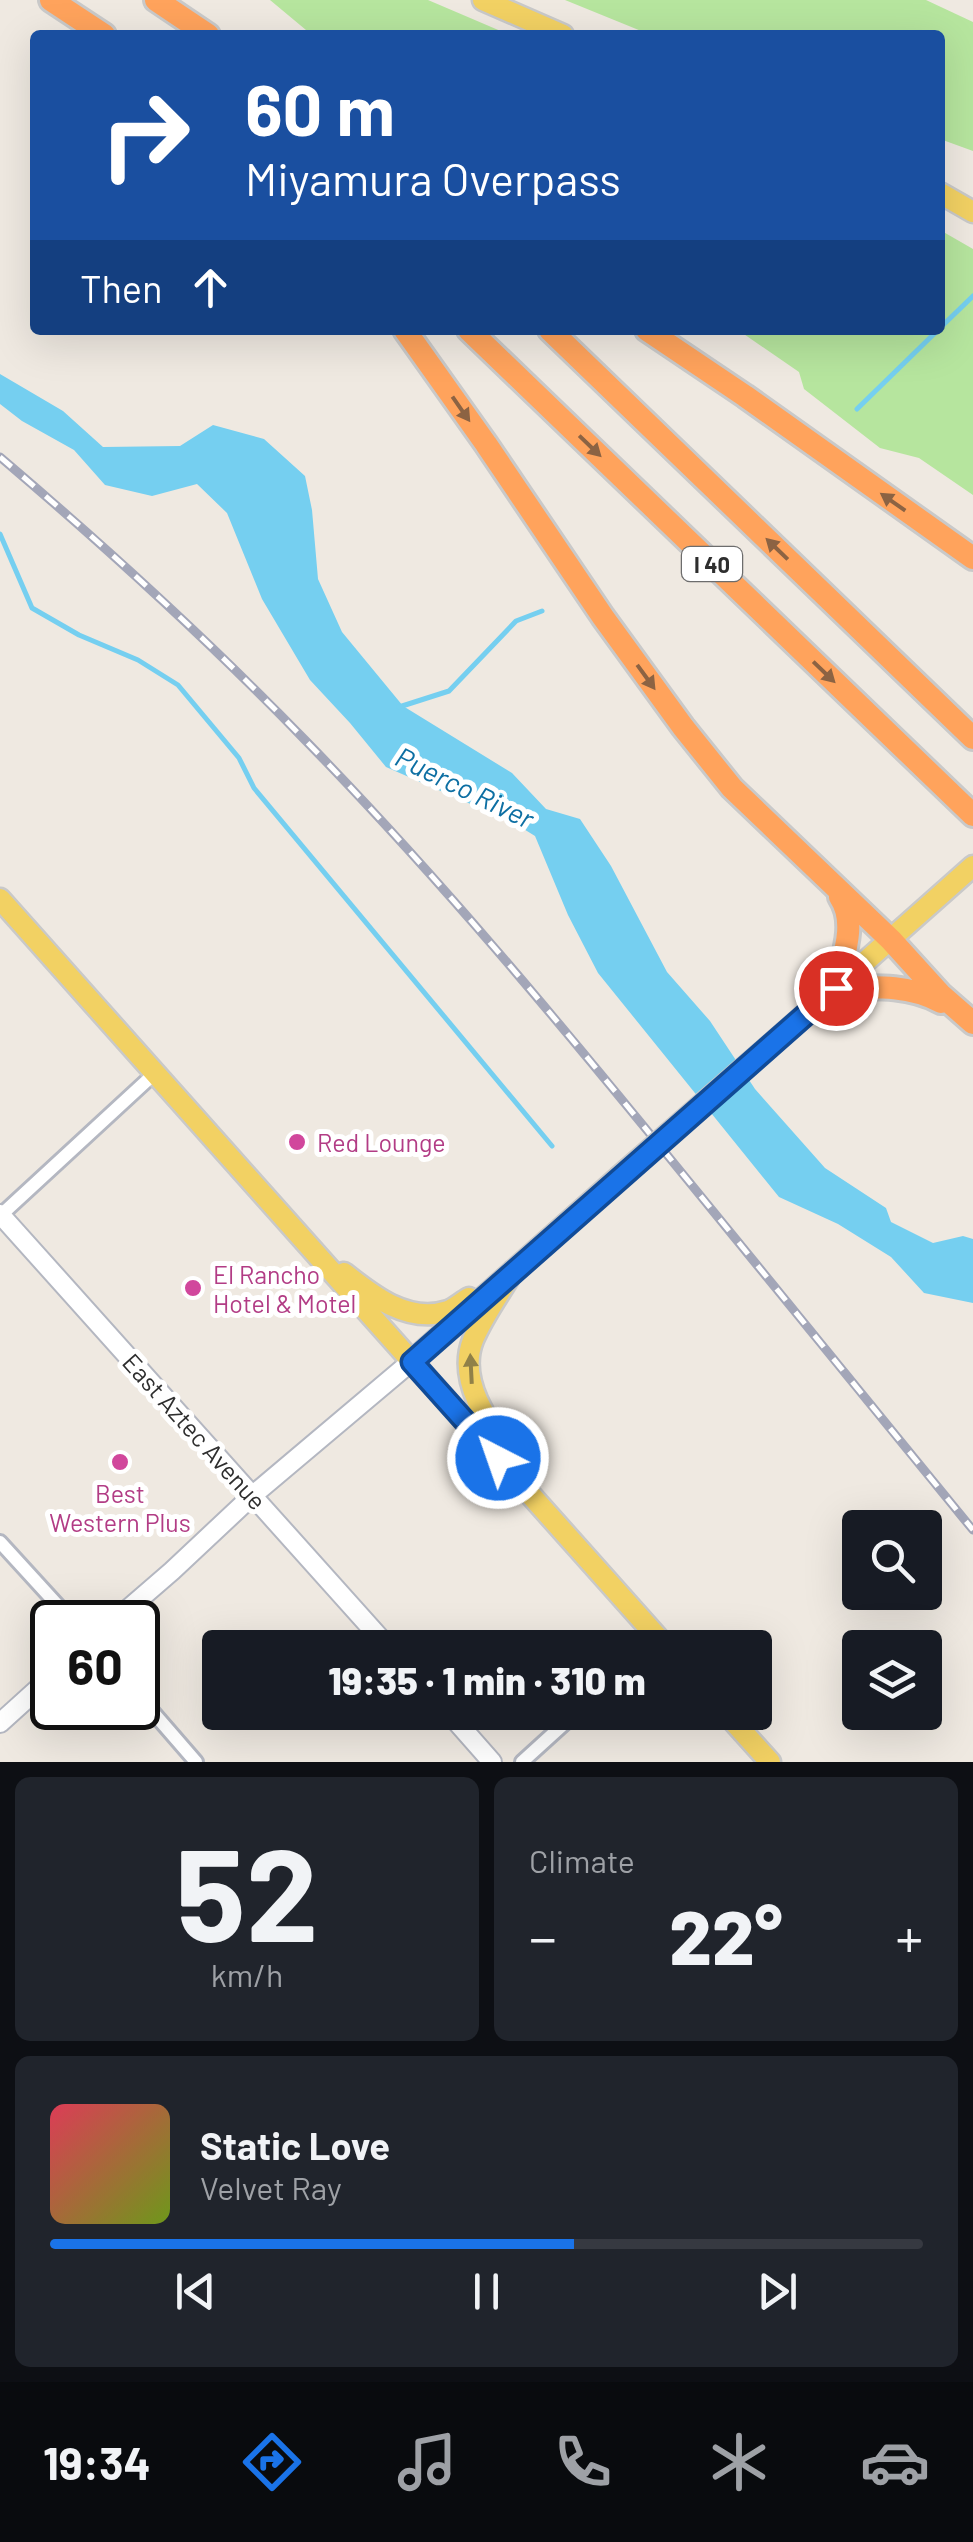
<!DOCTYPE html>
<html lang="en">
<head>
<meta charset="utf-8">
<style>
	:root { --surface:#171b24; --page:#20242c; --text:#f1f3f6; --muted:#9ea1a6; --line:#363941; --accent:#1a73e8 }
	body { margin:0; font-family:Barlow,sans-serif; background:var(--page); color:var(--text); height:100vh; display:flex; flex-direction:column; font-size:38px; white-space:nowrap }
	* { box-sizing:border-box; margin:0 }
	p { font-size:32px; color:var(--muted) }
	.icon { flex:none; width:55px; height:55px; fill:none; stroke:currentColor; stroke-width:2; stroke-linecap:round; stroke-linejoin:round }
	.map { position:relative; height:1762px; overflow:hidden }
	.sheet { display:flex; flex-direction:column; gap:15px; padding:15px; background:#0d0f14; flex:1 }
	.sheet>* { flex:none }
	.guide { position:absolute; left:30px; top:30px; width:915px; height:305px; border-radius:10px; box-shadow:0 10px 40px #0002; background:#1a4fa0; color:#fff; overflow:hidden }
	.tools { position:absolute; left:842px; top:1510px; display:grid; gap:20px }
	.tools a { display:grid; place-items:center; width:100px; height:100px; border-radius:10px; background:var(--surface); box-shadow:0 10px 40px #0002; font-size:50px }
	.speed { position:absolute; left:30px; top:1600px; display:flex; gap:20px; font-size:50px; font-weight:700; text-align:center }
	.speed>* { display:grid; place-content:center; width:130px; height:130px; border-radius:50%; background:var(--surface); box-shadow:0 10px 40px #0002; line-height:1 }
	.speed .limit { border:5px solid #111; border-radius:15px; background:#fff; color:#111 }
	.pin { position:absolute; display:grid; place-items:center; width:85px; height:85px; color:#fff; margin:-42px; border:5px solid #fff; border-radius:50%; box-shadow:0 2px 10px #0007 }
	.me { position:absolute; width:110px; margin:-55px; rotate:319deg; stroke-linejoin:round; filter:drop-shadow(0 0 8px #0008) }
	.turn { display:flex; align-items:center; gap:35px; height:210px; padding:0 50px; font-size:45px }
	.turn .icon { width:130px; height:130px; stroke-width:2.5 }
	.turn b { display:block; font-size:70px; line-height:85px }
	.then { display:flex; align-items:center; height:95px; padding:0 50px; background:#0003; gap:20px; font-size:38px }
	.big { font-size:75px; font-weight:800; line-height:1.1 }
	.sheet .widget { flex:1; display:flex; flex-direction:column; justify-content:center; gap:15px; min-width:0; padding:0 35px; border-radius:15px; background:var(--page) }
	.sheet .dial { align-items:center; gap:0 }
	.dial b { font-size:130px; line-height:1 }
	.song { display:flex; align-items:center; gap:30px }
	.cover { width:120px; height:120px; border-radius:15px; background:linear-gradient(135deg,hsl(350 70% 55%),hsl(80 70% 35%)) }
	.played { height:10px; border-radius:5px; background:linear-gradient(90deg,var(--accent) 60%,var(--line) 60%) }
	.keys { display:flex; justify-content:space-around; direction:ltr }
	.heat { display:flex; justify-content:space-between; align-items:center; font-size:55px; direction:ltr }
	.sheet .tiles { flex:1; display:grid; gap:15px; grid-template-columns:1fr 1fr }
	.widget:last-child { grid-column:span 2 }
	.trip { position:absolute; left:202px; top:1630px; width:570px; height:100px; border-radius:10px; background:var(--surface); box-shadow:0 10px 40px #0002; font-weight:800; line-height:100px; text-align:center }
	.menu { display:flex; height:160px; justify-content:space-around; align-items:center; background:#090b0e; color:var(--muted) }
	.menu .icon { width:70px; height:70px }
	.menu .on { color:var(--accent) }
	.menu b { font-size:45px; color:var(--text) }
	.map>svg:first-child { display:block }
	.green { fill:#b6e59e }
	.water { fill:#75cff0 }
	.lines { fill:none; stroke-linecap:round; stroke-linejoin:round }
	.stream { stroke:#75cff0; stroke-width:5 }
	.street-casing { stroke:#b4b7c1; stroke-width:18 }
	.secondary-casing { stroke:#b4b7c1; stroke-width:22 }
	.primary-casing { stroke:#c9c9c9; stroke-width:25 }
	.highway-casing { stroke:#c9c9c9; stroke-width:28 }
	.street { stroke:#fff; stroke-width:12 }
	.secondary { stroke:#fff; stroke-width:18 }
	.primary { stroke:#f2d163; stroke-width:20 }
	.highway { stroke:#ffa35c; stroke-width:22 }
	.rail-casing { stroke:#a3a6b8; stroke-width:9 }
	.rail { stroke:#fff; stroke-width:5; stroke-dasharray:15; stroke-linecap:butt }
	.primary-bridge-casing { stroke:#c9c9c9; stroke-width:25; stroke-linecap:butt }
	.primary-bridge { stroke:#f2d163; stroke-width:20 }
	.oneway { fill:#8c6343 }
	.oneway2 { fill:#908048 }
	.route-casing { stroke:#114b97; stroke-width:25 }
	.route { stroke:#1a73e8; stroke-width:18 }
	.hotel-dot { fill:#d1479c; stroke:#fff; stroke-width:4 }
	.labels { text-anchor:middle; dominant-baseline:central; stroke-width:10; stroke-linejoin:round; paint-order:stroke }
	.shield { fill:#fff; stroke:#6d6d6d; stroke-width:2.5 }
	.shield-label { font-size:22px; font-weight:bold; fill:#2e2e2e }
	.hotel-label { font-size:25px; fill:#b23c85; stroke:#fff; text-anchor:start }
	.street-label { font-size:25px; fill:#2e2e2e; stroke:#fff }
	.water-label { font-size:28px; font-style:italic; fill:#0d6fa3; stroke:#fff }
</style>
</head>
<body>
<div class="map">
<svg width="973" height="1762" viewBox="0 0 973 1762">
	<rect width="100%" height="100%" fill="#efe9e1"/>
	<path class="green" d="M270,0H428L510,35H312Z
		M565,0H926L973,22V151L940,139V35H651Z
		M940,230L973,249V495L919,458L880,448L804,389L799,372L738,330H940Z"/>
	<path class="water" d="M0,374L63,411L103,447L180,446L213,425L264,439L305,476L312,510L318,579L342,632L403,706L512,773L546,809L580,819L611,866L667,972L710,1021L755,1089L825,1168L886,1208L891,1222L933,1243L963,1236L973,1239V1303L924,1293L891,1257L838,1224L779,1197L598,973L568,915L535,836L514,823L386,767L350,723L310,680L262,599L227,513L197,484L152,496L105,485L74,450L22,421L0,404Z"/>
	<g class="lines">
		<path class="stream" d="M940,328L973,296
			M857,409L938,330
			M0,534L32,608L79,635L138,660L178,685L239,758L254,788L552,1146
			M399,707L449,691L516,621L542,611"/>
		<defs>
			<path id="street" d="M0,1216L154,1074
				M0,1542L73,1622
				M138,1695L196,1762
				M522,1762L577,1712"/>
			<path id="secondary" d="M0,1214L389,1648
				M113,1622L172,1571L253,1495L412,1361
				M448,1712L492,1762
				M0,1723L52,1676"/>
			<path id="primary" d="M483,0L563,35
				M940,193L973,212
				M0,899L667,1648
				M813,1008L973,866
				M513,1271C500,1293 483,1316 473,1340C456,1383 492,1428 516,1461
				M344,1273C373,1296 408,1324 448,1311C455,1308 462,1302 469,1298
				M412,1361L618,1178
				M725,1712L770,1762"/>
			<path id="highway" d="M51,0L104,35
				M156,0L208,35
				M405,330L486,444L603,617L683,727L732,788L891,940L940,994L973,1023
				M469,330L973,815
				M550,330L973,738
				M647,330L745,396L973,558
				M840,897C858,924 842,959 836,988C872,987 909,984 941,1002"/>
		</defs>
		<use href="#street" class="street-casing"/>
		<use href="#secondary" class="secondary-casing"/>
		<use href="#primary" class="primary-casing"/>
		<use href="#highway" class="highway-casing"/>
		<use href="#street" class="street"/>
		<use href="#secondary" class="secondary"/>
		<use href="#primary" class="primary"/>
		<use href="#highway" class="highway"/>
		<defs>
			<path id="rail" d="M0,457C106,547 208,640 305,740C437,875 558,1021 677,1167C776,1288 874,1409 973,1530"/>
		</defs>
		<use href="#rail" class="rail-casing"/>
		<use href="#rail" class="rail"/>
		<defs>
			<path id="primary-bridge" d="M618,1178L813,1008"/>
		</defs>
		<use href="#primary-bridge" class="primary-bridge-casing"/>
		<use href="#primary-bridge" class="primary-bridge"/>
	</g>
	<defs><path id="oneway-solid" d="M-6-.8H1V-3.2L6.5 0L1 3.2V.8H-6Z" transform="scale(2.5)"/></defs>
	<g class="oneway">
		<use href="#oneway-solid" transform="translate(461 409) rotate(55)"/>
		<use href="#oneway-solid" transform="translate(590 446) rotate(44)"/>
		<use href="#oneway-solid" transform="translate(893 502) rotate(-145)"/>
		<use href="#oneway-solid" transform="translate(777 549) rotate(-136)"/>
		<use href="#oneway-solid" transform="translate(824 672) rotate(44)"/>
		<use href="#oneway-solid" transform="translate(646 677) rotate(54)"/>
	</g>
	<use class="oneway2" href="#oneway-solid" transform="translate(471 1369) rotate(-93)"/>
	<g class="lines">
		<defs>
			<path id="route" d="M498,1458L412,1362L836,988"/>
		</defs>
		<use href="#route" class="route-casing"/>
		<use href="#route" class="route"/>
	</g>
	<g class="hotel-dot">
		<circle cx="297" cy="1142" r="10"/>
		<circle cx="193" cy="1288" r="10"/>
		<circle cx="120" cy="1462" r="10"/>
	</g>
	<g class="labels">
		<rect class="shield" x="682" y="547" width="60" height="34" rx="8"/>
		<g class="shield-label">
			<text x="712" y="564">I 40</text>
		</g>
		<g class="hotel-label">
			<text x="317" y="1142">Red Lounge</text>
			<text x="213" y="1274">El Rancho<tspan x="213" dy="29">Hotel &amp; Motel</tspan></text>
			<text x="120" y="1493" text-anchor="middle">Best<tspan x="120" dy="29">Western Plus</tspan></text>
		</g>
		<g class="street-label">
			<text transform="translate(195 1431) rotate(48)">East Aztec Avenue</text>
		</g>
		<g class="water-label">
			<text transform="translate(465 787) rotate(26)">Puerco River</text>
		</g>
	</g>
</svg>
<div class="tools">
<a><svg class="icon" aria-label="search" viewBox="0 0 24 24"><circle cx="10" cy="10" r="6"/><path d="M15 15l6 6"/></svg></a>
<a><svg class="icon" aria-label="layers" viewBox="0 0 24 24"><path d="M12 4l9 5-9 5-9-5zM3 14l9 5 9-5"/></svg></a>
</div>
<div class="speed"><div class="limit">60</div></div>
<div class="pin" style="left:836px;top:988px;background:#d93025"><svg class="icon" aria-label="arrive" viewBox="0 0 24 24"><path d="M6 21V4h12l-3 4 3 4H6"/></svg></div>
<svg class="me" style="left:498px;top:1458px" viewBox="-20 -20 40 40"><circle r="17" fill="#1a73e8" stroke="#fff" stroke-width="3"/><path d="M0-11L8 9 0 5-8 9z" fill="#fff"/></svg>
<div class="trip">19:35 · 1 min · 310 m</div>
<div class="guide">
<div class="turn"><svg class="icon" aria-label="right" viewBox="0 0 24 24"><path d="M7 20v-9h11M14 6l5 5-5 5"/></svg><div><b>60 m</b>Miyamura Overpass</div></div>
<div class="then">Then<svg class="icon" aria-label="ahead" viewBox="0 0 24 24"><path d="M12 20V5M6 11l6-6 6 6"/></svg></div>
</div>
</div>
<section class="sheet">
<div class="tiles">
<div class="widget dial"><b>52</b><p>km/h</p></div>
<div class="widget"><p>Climate</p>
<div class="heat"><a>−</a><b class="big">22°</b><a>+</a></div>
</div>
<div class="widget">
<div class="song"><i class="cover"></i><div><b>Static Love</b><p>Velvet Ray</p></div></div>
<div class="played"></div>
<div class="keys"><svg class="icon" aria-label="previous" viewBox="0 0 24 24"><path d="M18 5L8 12l10 7zM5 5v14"/></svg><svg class="icon" aria-label="pause" viewBox="0 0 24 24"><path d="M8 5v14M16 5v14"/></svg><svg class="icon" aria-label="next" viewBox="0 0 24 24"><path d="M6 5l10 7-10 7zM19 5v14"/></svg></div>
</div>
</div>
</section>
<nav class="menu">
<b>19:34</b>
<svg class="icon on" aria-label="directions" viewBox="0 0 24 24"><path d="M12 3l9 9-9 9-9-9zM9 14v-3h6M13 9l2 2-2 2"/></svg>
<svg class="icon" aria-label="music" viewBox="0 0 24 24"><path d="M9 18V5l10-2v13"/><circle cx="6" cy="18" r="3"/><circle cx="16" cy="16" r="3"/></svg>
<svg class="icon" aria-label="phone" viewBox="0 0 24 24"><path d="M5 4h4l2 5-3 2q2 4 5 5l2-3 5 2v4C11 20 4 13 5 4z"/></svg>
<svg class="icon" aria-label="climate" viewBox="0 0 24 24"><path d="M12 3v18M4 7l16 10M4 17L20 7"/></svg>
<svg class="icon" aria-label="car" viewBox="0 0 24 24"><path d="M5 17H2v-5l4-1 3-4h7l3 4 3 1v5h-3M9 17h6M6 11h13"/><circle cx="7" cy="17" r="2"/><circle cx="17" cy="17" r="2"/></svg>
</nav>
</body>
</html>
